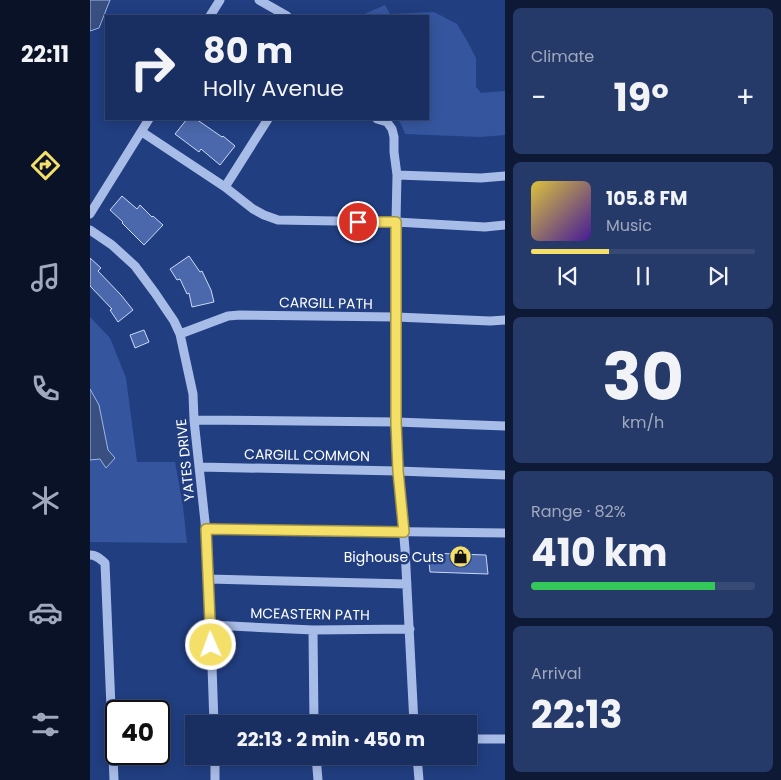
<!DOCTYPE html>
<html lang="en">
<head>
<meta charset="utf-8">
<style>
	:root { --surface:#192e61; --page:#263a6a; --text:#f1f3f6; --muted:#9fa8bd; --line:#374a76; --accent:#f4df69 }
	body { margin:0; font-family:Poppins,sans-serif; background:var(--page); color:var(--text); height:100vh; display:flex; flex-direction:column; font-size:19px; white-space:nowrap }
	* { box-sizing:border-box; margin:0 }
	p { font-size:16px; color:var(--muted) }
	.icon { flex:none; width:28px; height:28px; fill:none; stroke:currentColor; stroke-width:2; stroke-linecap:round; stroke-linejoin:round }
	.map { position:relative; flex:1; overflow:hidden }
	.drawer { display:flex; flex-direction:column; gap:8px; padding:8px; background:#0e1935; width:276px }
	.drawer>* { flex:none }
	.banner { position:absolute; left:15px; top:15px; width:324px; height:105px; border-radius:0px; box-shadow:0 2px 12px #0003,0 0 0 1px var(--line); background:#192e61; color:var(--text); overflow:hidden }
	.speed { position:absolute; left:15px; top:700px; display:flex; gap:10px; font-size:25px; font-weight:700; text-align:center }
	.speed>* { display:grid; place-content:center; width:65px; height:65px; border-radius:50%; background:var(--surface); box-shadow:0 2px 12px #0003,0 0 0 1px var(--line); line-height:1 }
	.speed .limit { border:2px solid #111; border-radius:8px; background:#fff; color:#111 }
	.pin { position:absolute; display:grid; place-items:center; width:42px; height:42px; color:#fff; margin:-21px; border:2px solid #fff; border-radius:50%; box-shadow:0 1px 5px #0007 }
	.me { position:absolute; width:55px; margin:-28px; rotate:358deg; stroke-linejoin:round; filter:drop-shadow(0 0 4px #0008) }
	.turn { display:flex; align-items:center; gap:18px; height:105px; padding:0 15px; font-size:22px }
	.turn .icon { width:65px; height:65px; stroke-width:2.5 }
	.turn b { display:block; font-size:35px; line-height:42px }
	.big { font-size:38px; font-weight:700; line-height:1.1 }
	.drawer .widget { flex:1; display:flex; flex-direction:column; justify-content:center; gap:8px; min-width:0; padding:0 18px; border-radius:8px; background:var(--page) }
	.drawer .dial { align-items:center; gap:0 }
	.dial b { font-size:65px; line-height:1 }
	.song { display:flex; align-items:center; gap:15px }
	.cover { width:60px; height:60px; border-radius:8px; background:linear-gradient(135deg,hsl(50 70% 55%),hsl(260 70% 35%)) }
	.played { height:5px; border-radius:2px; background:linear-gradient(90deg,var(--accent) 35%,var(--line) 35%) }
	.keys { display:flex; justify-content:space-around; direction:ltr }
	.heat { display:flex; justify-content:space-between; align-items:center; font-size:28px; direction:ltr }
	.charge { height:8px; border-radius:4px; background:linear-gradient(90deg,#34c759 82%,var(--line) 0) }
	.trip { position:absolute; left:95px; top:715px; width:292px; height:50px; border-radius:0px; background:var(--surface); box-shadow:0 2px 12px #0003,0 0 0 1px var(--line); font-weight:700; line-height:50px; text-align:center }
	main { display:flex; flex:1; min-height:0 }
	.tabs { display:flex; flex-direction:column; width:90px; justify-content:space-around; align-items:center; background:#0a1227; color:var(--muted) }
	.tabs .icon { width:35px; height:35px }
	.tabs .on { color:var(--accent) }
	.tabs b { font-size:22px; color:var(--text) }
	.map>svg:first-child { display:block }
	.green { fill:#35569f }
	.water { fill:#394f80; stroke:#9bb5e9 }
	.building { fill:#4a68ab; stroke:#cbd9f6 }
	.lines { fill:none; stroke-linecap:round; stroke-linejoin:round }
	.minor { stroke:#a8bce8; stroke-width:9 }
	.route-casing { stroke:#9f9144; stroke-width:12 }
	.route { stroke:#f4df69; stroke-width:9 }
	.labels { text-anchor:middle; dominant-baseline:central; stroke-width:5; stroke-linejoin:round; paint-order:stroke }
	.street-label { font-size:14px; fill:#fff; stroke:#213e81 }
	.poi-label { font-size:14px; fill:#fff; stroke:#213e81; text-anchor:end }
</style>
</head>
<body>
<main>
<nav class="tabs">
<b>22:11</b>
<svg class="icon on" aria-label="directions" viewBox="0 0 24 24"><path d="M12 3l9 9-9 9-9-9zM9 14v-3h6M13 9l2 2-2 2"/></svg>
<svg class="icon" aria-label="music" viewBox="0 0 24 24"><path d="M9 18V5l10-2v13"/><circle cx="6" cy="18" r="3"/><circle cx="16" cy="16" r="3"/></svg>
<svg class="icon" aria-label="phone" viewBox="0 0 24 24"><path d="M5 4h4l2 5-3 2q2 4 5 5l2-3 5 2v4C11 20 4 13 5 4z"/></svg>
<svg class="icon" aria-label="climate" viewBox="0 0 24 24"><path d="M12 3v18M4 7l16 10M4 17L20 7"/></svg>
<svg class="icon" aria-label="car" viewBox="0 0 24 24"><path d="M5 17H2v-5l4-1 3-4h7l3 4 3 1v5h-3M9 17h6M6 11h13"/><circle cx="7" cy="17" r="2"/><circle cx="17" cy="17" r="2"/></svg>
<svg class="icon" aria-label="filters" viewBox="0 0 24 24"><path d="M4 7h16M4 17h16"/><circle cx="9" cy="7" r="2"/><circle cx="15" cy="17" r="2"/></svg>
</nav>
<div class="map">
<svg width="415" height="780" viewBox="0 0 415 780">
	<rect width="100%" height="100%" fill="#213e81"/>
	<path class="green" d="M295,5L300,14L344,12L367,24L376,39L386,58V87L391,93L415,91V135L390,137L315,134L312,126L308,119H338V16H272V15Z
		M0,317L20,338L36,378L47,462H85L93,507L97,543L0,542Z"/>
	<path class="water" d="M0,0H20L9,28L0,31Z
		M0,389L9,405L18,450L25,458L16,468L10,459L0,460Z"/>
	<path class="building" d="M97,119H106L132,137L133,136L145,146L130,165L111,149L109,152L85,134Z
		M32,196L47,209L50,205L62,217L63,216L73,225L54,245L32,223L33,222L20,210Z
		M99,256L110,272L112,271L121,290L124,302L102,307L99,293L97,294L90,279L87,280L80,269Z
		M0,258L11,268L8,271L31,295L43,310L28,322L20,310L22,309L0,286Z
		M54,330L59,342L45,348L40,335Z
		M338,553L396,555L398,574L340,572Z"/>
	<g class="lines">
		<path class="minor" d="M169,0L197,16
			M120,16L130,0
			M287,119L297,122L302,129L304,137V152L307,175L306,222V422L308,471L315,549L324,724
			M52,132L135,187L163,209L174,215L188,220L306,222L395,227L415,225
			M307,175L391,178L415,176
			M135,187L178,119
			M0,214L59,119
			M0,230L22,245L45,266L65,293L84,321L90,334L103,394L104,420L115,522L119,579L124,724
			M90,334L138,316L150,315L306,317L400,321L415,320
			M104,420L306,422L415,426
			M109,467L308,471L415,475
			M116,529L415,533
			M0,555C7,555 10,559 15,563L24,780
			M119,579L317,584
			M120,625L223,630L320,629
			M223,630L224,724
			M379,739H415
			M125,756V780
			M226,756L228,780
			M327,756L329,780"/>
	</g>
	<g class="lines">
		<defs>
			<path id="route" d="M121,645L116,529L314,532L308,471L306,422V222H268"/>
		</defs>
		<use href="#route" class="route-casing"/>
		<use href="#route" class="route"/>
	</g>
	<defs>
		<symbol id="shop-disc" viewBox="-11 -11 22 22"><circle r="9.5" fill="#f4df69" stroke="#213e81"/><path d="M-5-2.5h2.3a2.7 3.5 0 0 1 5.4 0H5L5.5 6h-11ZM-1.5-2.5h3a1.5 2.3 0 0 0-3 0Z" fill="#111"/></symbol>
	</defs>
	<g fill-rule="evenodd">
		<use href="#shop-disc" x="358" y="544" width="25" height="25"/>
	</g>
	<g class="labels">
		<g class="street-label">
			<text transform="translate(236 303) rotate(1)">CARGILL PATH</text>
			<text transform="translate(217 455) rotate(1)">CARGILL COMMON</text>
			<text transform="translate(95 460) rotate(-96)">YATES DRIVE</text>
			<text transform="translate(220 614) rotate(1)">MCEASTERN PATH</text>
		</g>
		<g class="poi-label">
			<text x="354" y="557">Bighouse Cuts</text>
		</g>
	</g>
</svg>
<div class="speed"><div class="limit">40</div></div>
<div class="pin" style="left:268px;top:222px;background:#d93025"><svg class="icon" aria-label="arrive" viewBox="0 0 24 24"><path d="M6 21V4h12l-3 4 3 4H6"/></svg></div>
<svg class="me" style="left:121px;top:645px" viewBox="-20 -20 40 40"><circle r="17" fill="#f4df69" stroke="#fff" stroke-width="3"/><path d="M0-11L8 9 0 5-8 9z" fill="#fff"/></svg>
<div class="trip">22:13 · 2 min · 450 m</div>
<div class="banner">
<div class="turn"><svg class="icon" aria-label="right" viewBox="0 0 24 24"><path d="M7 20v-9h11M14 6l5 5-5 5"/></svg><div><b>80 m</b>Holly Avenue</div></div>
</div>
</div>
<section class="drawer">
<div class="widget"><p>Climate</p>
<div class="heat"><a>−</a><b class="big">19°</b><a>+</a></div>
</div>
<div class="widget">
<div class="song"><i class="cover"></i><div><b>105.8 FM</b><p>Music</p></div></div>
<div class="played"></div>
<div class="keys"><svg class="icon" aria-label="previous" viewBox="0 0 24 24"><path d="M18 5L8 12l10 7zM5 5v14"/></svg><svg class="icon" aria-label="pause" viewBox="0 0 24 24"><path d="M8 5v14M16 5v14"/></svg><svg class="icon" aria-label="next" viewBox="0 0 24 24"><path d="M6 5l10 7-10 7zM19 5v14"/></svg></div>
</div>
<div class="widget dial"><b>30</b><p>km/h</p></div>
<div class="widget"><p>Range · 82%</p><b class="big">410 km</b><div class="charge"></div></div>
<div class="widget"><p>Arrival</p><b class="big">22:13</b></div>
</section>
</main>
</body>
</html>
